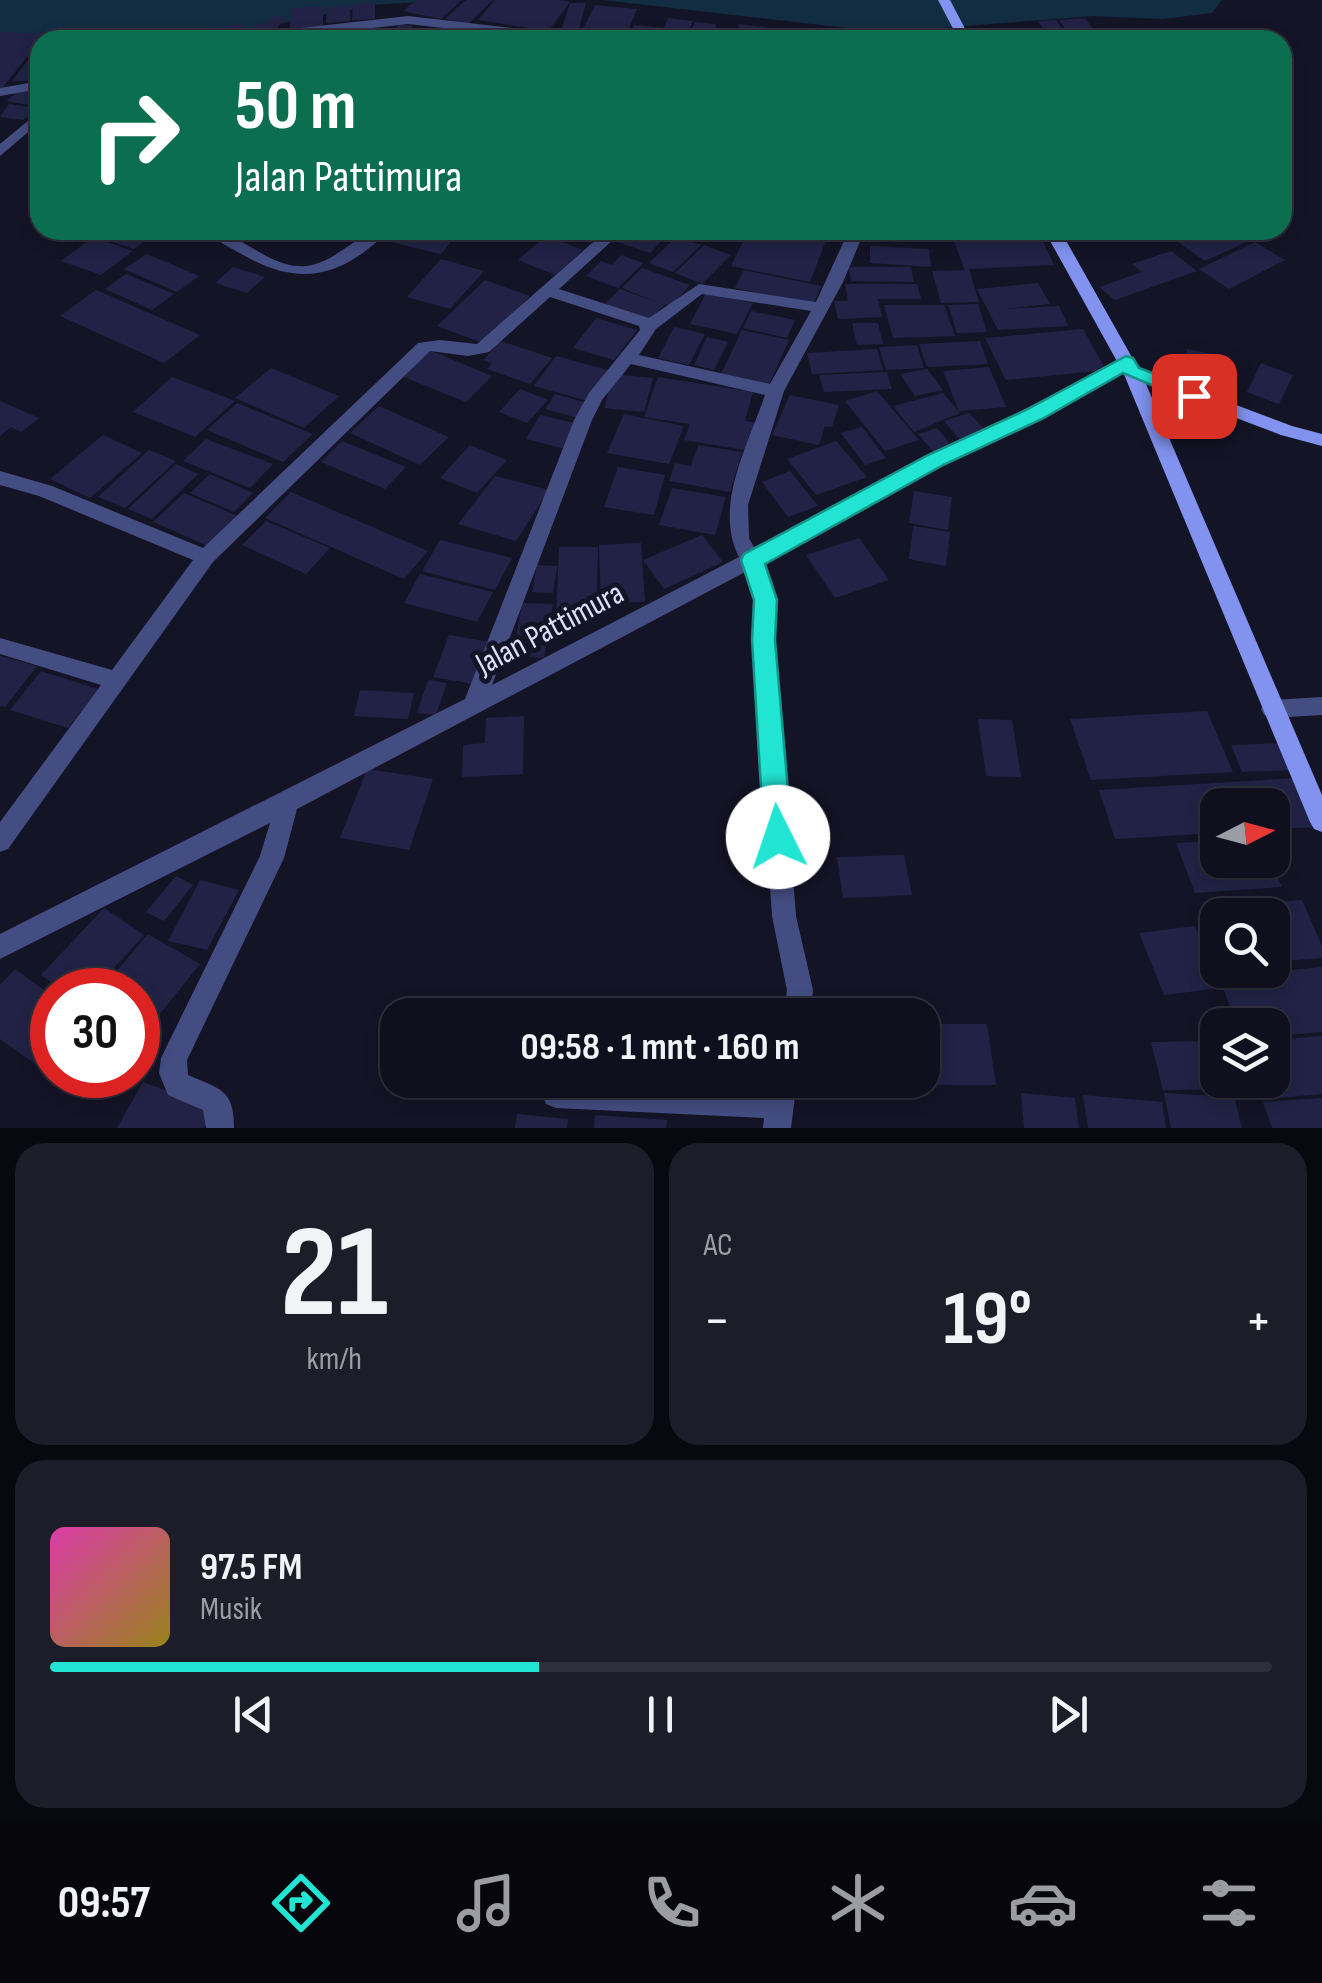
<!DOCTYPE html>
<html lang="id">
<head>
<meta charset="utf-8">
<style>
	:root { --surface:#0f0f1d; --page:#1d1d2a; --text:#f1f3f6; --muted:#9b9ca4; --line:#2f2f3b; --accent:#21e4d3 }
	body { margin:0; font-family:"Sofia Sans Condensed",sans-serif; background:var(--page); color:var(--text); height:100vh; display:flex; flex-direction:column; font-size:38px; white-space:nowrap }
	* { box-sizing:border-box; margin:0 }
	p { font-size:32px; color:var(--muted) }
	.icon { flex:none; width:55px; height:55px; fill:none; stroke:currentColor; stroke-width:2; stroke-linecap:round; stroke-linejoin:round }
	.map { position:relative; height:1128px; overflow:hidden }
	.drawer { display:flex; flex-direction:column; gap:15px; padding:15px; background:#080810; flex:1 }
	.drawer>* { flex:none }
	.hud { position:absolute; left:30px; top:30px; width:1262px; height:210px; border-radius:30px; box-shadow:0 5px 15px #0003,0 0 0 2px var(--line); background:#0b6e4f; color:#fff; overflow:hidden }
	.needle { width:65px; rotate:84deg }
	.tools { position:absolute; left:1200px; top:788px; display:grid; gap:20px }
	.tools a { display:grid; place-items:center; width:90px; height:90px; border-radius:20px; background:var(--surface); box-shadow:0 5px 15px #0003,0 0 0 2px var(--line); font-size:50px }
	.speed { position:absolute; left:30px; top:968px; display:flex; gap:20px; font-size:50px; font-weight:700; text-align:center }
	.speed>* { display:grid; place-content:center; width:130px; height:130px; border-radius:50%; background:var(--surface); box-shadow:0 5px 15px #0003,0 0 0 2px var(--line); line-height:1 }
	.speed .limit { border:15px solid #d22; background:#fff; color:#111 }
	.pin { position:absolute; display:grid; place-items:center; width:85px; height:85px; color:#fff; margin:-42px; border-radius:20px; box-shadow:0 5px 15px #0006 }
	.me { position:absolute; width:110px; margin:-55px; rotate:356deg; stroke-linejoin:round; filter:drop-shadow(0 0 8px #0008) }
	.turn { display:flex; align-items:center; gap:35px; height:210px; padding:0 40px; font-size:45px }
	.turn .icon { width:130px; height:130px; stroke-width:2.5 }
	.turn b { display:block; font-size:70px; line-height:85px }
	.big { font-size:75px; font-weight:700; line-height:1.1 }
	.drawer .tile { flex:1; display:flex; flex-direction:column; justify-content:center; gap:15px; min-width:0; padding:0 35px; border-radius:30px; background:var(--page) }
	.drawer .dial { align-items:center; gap:0 }
	.dial b { font-size:130px; line-height:1 }
	.song { display:flex; align-items:center; gap:30px }
	.cover { width:120px; height:120px; border-radius:15px; background:linear-gradient(135deg,hsl(320 70% 55%),hsl(50 70% 35%)) }
	.played { height:10px; border-radius:5px; background:linear-gradient(90deg,var(--accent) 40%,var(--line) 40%) }
	.keys { display:flex; justify-content:space-around; direction:ltr }
	.heat { display:flex; justify-content:space-between; align-items:center; font-size:55px; direction:ltr }
	.drawer .tiles { flex:1; display:grid; gap:15px; grid-template-columns:1fr 1fr }
	.tile:last-child { grid-column:span 2 }
	.trip { position:absolute; left:380px; top:998px; width:560px; height:100px; border-radius:30px; background:var(--surface); box-shadow:0 5px 15px #0003,0 0 0 2px var(--line); font-weight:700; line-height:100px; text-align:center }
	.tabs { display:flex; height:160px; justify-content:space-around; align-items:center; background:#06060c; color:var(--muted) }
	.tabs .icon { width:70px; height:70px }
	.tabs .current { color:var(--accent) }
	.tabs b { font-size:45px; color:var(--text) }
	.map>svg:first-child { display:block }
	.water { fill:#122c42 }
	.building { fill:#222246 }
	.lines { fill:none; stroke-linecap:round; stroke-linejoin:round }
	.street { fill:#444d81; fill-rule:evenodd }
	.secondary { fill:#8192ef; fill-rule:evenodd }
	.route { fill:#21e4d3; stroke:#159489; stroke-width:2.5 }
	.labels { text-anchor:middle; dominant-baseline:central; stroke-width:10; stroke-linejoin:round; paint-order:stroke }
	.street-label { font-size:32px; fill:#dee0fb; stroke:#141427 }
</style>
</head>
<body>
<div class="map">
<svg width="1322" height="1128" viewBox="0 0 1322 1128">
	<rect width="100%" height="100%" fill="#141427"/>
	<path class="water" d="M0,0H455L370,5L199,40H40V44L0,42Z
		M603,0H1222L1212,13L1163,19L1093,16L915,30L856,29Z"/>
	<path class="building" d="M416,0H462L441,19L403,11Z
		M466,0H493L468,24L445,19Z
		M495,0H560L570,2L548,31L478,20Z
		M375,2V19L352,20L353,4Z
		M570,3H586L579,29L562,28Z
		M595,5L637,9L624,40L579,37Z
		M323,6V27L290,29L291,8Z
		M350,6V21L326,23L327,8Z
		M275,15L287,17L266,40L244,37L257,23L267,24Z
		M668,18L693,21L685,40H627L634,25L664,28Z
		M1085,18L1094,30L1067,31L1059,20Z
		M1056,20L1065,32L1047,34L1038,21Z
		M695,22L716,24L715,28L734,30L731,40H687Z
		M244,23L241,40H203L204,31Z
		M400,24L413,26L410,29L449,37L446,40H359L372,28L392,31Z
		M739,24L795,31L794,40H735Z
		M0,32L45,34L0,91Z
		M35,51H40V74L34,81H12Z
		M21,89L40,92V107L6,101Z
		M9,104L37,108L24,120L0,117Z
		M95,230H159L134,249L90,234Z
		M396,230H454L459,231L441,254L386,241Z
		M628,230H648L666,236L650,253L617,242Z
		M769,230L828,235L810,282L731,266L746,236L764,240Z
		M1207,230H1243L1255,238L1205,261L1178,242Z
		M546,236L583,250L555,275L518,260Z
		M677,236L701,245L673,272L649,263Z
		M1040,236L1054,265L969,269L979,302L941,303L932,271L965,270L953,239Z
		M93,237L133,251L101,275L61,261Z
		M1255,242L1285,260L1229,289L1199,269Z
		M704,245L731,255L702,284L675,273Z
		M870,246L929,249L931,267L870,263Z
		M1171,251L1197,271L1115,300L1099,287L1142,272L1132,264Z
		M147,254L199,276L177,292L124,269Z
		M621,255L643,263L618,288L586,276L601,261L612,265Z
		M441,259L484,271L450,309L407,297Z
		M233,267L265,277L247,293L215,283Z
		M849,267H911L914,282L851,281Z
		M642,268L690,285L671,306L665,304L648,322L604,305L620,289L659,303L622,288Z
		M744,270L821,286L813,305L735,288Z
		M126,274L174,294L152,310L105,289Z
		M485,280L530,296L483,343L437,326Z
		M1038,283L1050,304L1003,309L1059,306L1068,326L998,330L977,289Z
		M845,284H917L921,299H878L882,317L838,319L834,301H848Z
		M96,290L200,335L164,363L60,316Z
		M706,293L753,303L737,334L690,324Z
		M978,304L987,332L957,333L948,305Z
		M884,305H944L955,336L893,338Z
		M751,311L795,320L787,338L743,328Z
		M596,318L637,330L614,360L573,348Z
		M852,323H878L883,344L857,345Z
		M674,327L705,334L689,365L658,358Z
		M1083,329L1106,370L1006,380L985,338Z
		M742,330L789,340L768,387L720,376Z
		M707,337L728,342L714,370L694,365Z
		M501,341L552,358L530,384L487,369L492,363L483,360Z
		M980,341L988,364L927,367L919,344Z
		M917,345L924,368L886,370L879,347Z
		M427,349L492,376L466,402L399,375Z
		M877,349L883,370L812,374L807,353Z
		M1187,349L1222,356L1221,379L1185,372Z
		M556,356L608,370L588,401L534,386Z
		M1261,363L1293,375L1279,404L1247,392Z
		M989,367L1006,407L959,411L943,371Z
		M271,368L339,396L304,428L235,398Z
		M927,369L943,390L915,396L900,374Z
		M887,372L892,389L824,392L819,375Z
		M614,374L653,378L644,412L604,408Z
		M172,377L235,401L195,437L133,412Z
		M658,377L753,392L745,421L758,423L751,451L684,440L690,424L644,417Z
		M520,389L548,400L527,423L499,412Z
		M877,391L919,440L885,451L845,401Z
		M943,393L960,413L914,432L893,406Z
		M555,394L587,403L578,418L545,409Z
		M790,395L839,405L832,427L825,426L819,445L772,435Z
		M0,401L39,418L21,432L11,427L0,436Z
		M237,403L313,434L283,462L207,430Z
		M379,406L449,437L420,465L350,433Z
		M969,413L986,431L960,440L944,421Z
		M624,414L684,426L669,464L607,453Z
		M540,415L579,424L566,449L526,439Z
		M862,427L886,458L865,465L841,433Z
		M937,428L953,447L934,453L918,434Z
		M103,435L142,453L90,498L50,479Z
		M206,439L273,464L250,488L183,461Z
		M342,441L406,467L385,489L321,462Z
		M836,441L867,477L816,495L787,459Z
		M470,445L507,460L477,493L440,478Z
		M698,445L742,452L730,492L669,481L675,463L691,466Z
		M149,450L176,461L125,508L98,497Z
		M176,464L198,474L152,519L128,509Z
		M618,467L665,475L654,515L604,507Z
		M790,471L818,506L788,517L762,482Z
		M210,474L253,493L234,512L190,493Z
		M495,476L549,490L516,541L458,524Z
		M672,488L726,497L715,535L659,525Z
		M914,491L952,497L948,530L909,523Z
		M291,492L428,551L404,579L265,518Z
		M184,493L238,516L208,546L153,522Z
		M266,521L330,548L306,574L242,545Z
		M913,526L950,532L946,566L909,559Z
		M702,535L723,562L664,589L643,560Z
		M859,538L889,580L835,598L806,555Z
		M440,540L512,558L495,590L422,571Z
		M641,543L645,602L601,603L599,545Z
		M559,547H598L596,621H556Z
		M537,565L557,566L553,593L532,592Z
		M420,574L493,592L477,622L404,603Z
		M522,603L553,604L544,658L513,656Z
		M449,635L490,642L474,684L433,677Z
		M0,656L37,666L5,707L0,706Z
		M41,671L98,689L68,728L10,710Z
		M428,680L447,683L436,715L417,713Z
		M360,690L414,693L408,719L354,716Z
		M1207,711L1233,772L1091,780L1070,719Z
		M524,716L523,774L462,777L463,745L485,743L486,718Z
		M978,719L1012,720L1021,777L986,776Z
		M1283,743L1295,770L1242,772L1231,745Z
		M367,769L433,779L409,850L340,838Z
		M1295,778L1317,827L1272,829V805H1218V833L1115,839L1099,790Z
		M1218,841V860H1270L1282,887L1195,893L1176,843Z
		M904,855L912,895L843,898L837,857Z
		M176,876L193,885L164,921L146,912Z
		M200,880L239,890L207,950L168,941Z
		M1302,900L1322,946V958L1272,962V915H1218L1217,933L1207,907Z
		M104,908L144,935L94,990H62L41,975Z
		M1195,926L1221,988L1164,995L1139,933Z
		M148,934L200,964L151,1025L138,1016V990H101Z
		M1322,967V1032L1272,1036V1025H1237L1219,977Z
		M15,969L52,996V1068L48,1073L0,1039V985Z
		M922,1024H987L996,1085H823V1080H922Z
		M1322,1036V1094L1253,1100L1246,1080H1272V1040Z
		M1215,1041L1218,1080H1227L1229,1089L1163,1090L1151,1042Z
		M143,1082L214,1108L204,1128H117Z
		M1021,1093L1075,1098L1079,1128H1024Z
		M1164,1093L1234,1097L1242,1128H1171Z
		M1083,1095L1162,1102L1166,1128H1088Z
		M1322,1098V1128H1272L1263,1102Z
		M517,1114L568,1119L567,1128H515Z
		M595,1115L667,1120L666,1128H594Z"/>
	<g class="lines">
		<path class="street" d="M408,16L583,36L589,40H550L408,24L265,40L283,30Z
			M40,81V89L0,96V88Z
			M40,111V122L0,156V144Z
			M204,230C239,230 262,263 297,266C335,269 353,230 389,230C344,276 301,288 245,256C231,248 216,241 204,230Z
			M607,230H624L559,289L649,318L699,284L816,302L849,230H865L843,282L784,391L748,505L749,538L755,549L1121,359L1127,357L1136,363L762,563L773,583L775,641L796,916L813,990L810,1015H784L787,990L772,916L753,641V583L747,571L297,809L284,858L187,1060L188,1075C220,1089 234,1089 234,1128H206L203,1110L168,1095L159,1073L161,1058L260,856L270,823L0,959V934L465,699L574,420L589,393L640,330L639,326L550,297L489,352L468,356L430,351L213,562L8,849L0,852V822L101,685L0,654V638L112,670L193,560L39,496L0,485V471L52,486L203,548L418,343L440,340L477,344ZM702,294L811,311L770,384L639,355L656,329ZM631,364L765,395C748,445 713,507 739,557L492,685L592,420L602,400Z
			M1322,697V715L1272,718L1264,715L1261,709L1264,703L1272,700Z
			M556,1080L768,1091L769,1080H797L791,1128H763L764,1118L556,1108L546,1104L542,1094L546,1084Z"/>
		<path class="secondary" d="M938,0H950L971,40H959Z
			M1044,230H1060L1138,368L1292,426L1322,434V446L1281,435L1146,384L1322,795V832L1314,829L1310,822L1123,372Z"/>
	</g>
	<path class="route" d="M1126,356L1133,358L1139,368L1201,391L1204,396L1201,400H1187L1123,373L1042,419L943,465L765,564L777,600L775,640L792,837L788,846L778,849L768,846L764,837L752,640L754,600L741,560L744,554L928,455L1028,409Z"/>
	<g class="labels">
		<g class="street-label">
			<text transform="translate(550 629) rotate(-28)">Jalan Pattimura</text>
		</g>
	</g>
</svg>
<div class="tools">
<a><svg class="needle" viewBox="-14 -14 28 28"><path d="M0-13l5 13h-10z" fill="#e53935"/><path d="M0 13l5-13h-10z" fill="#9b9ca4"/></svg></a>
<a><svg class="icon" aria-label="search" viewBox="0 0 24 24"><circle cx="10" cy="10" r="6"/><path d="M15 15l6 6"/></svg></a>
<a><svg class="icon" aria-label="layers" viewBox="0 0 24 24"><path d="M12 4l9 5-9 5-9-5zM3 14l9 5 9-5"/></svg></a>
</div>
<div class="speed"><div class="limit">30</div></div>
<div class="pin" style="left:1194px;top:396px;background:#d93025"><svg class="icon" aria-label="arrive" viewBox="0 0 24 24"><path d="M6 21V4h12l-3 4 3 4H6"/></svg></div>
<svg class="me" style="left:778px;top:837px" viewBox="-20 -20 40 40"><circle r="19" fill="#fff"/><path d="M0-13L10 11 0 6-10 11z" fill="#21e4d3"/></svg>
<div class="trip">09:58 · 1 mnt · 160 m</div>
<div class="hud">
<div class="turn"><svg class="icon" aria-label="right" viewBox="0 0 24 24"><path d="M7 20v-9h11M14 6l5 5-5 5"/></svg><div><b>50 m</b>Jalan Pattimura</div></div>
</div>
</div>
<section class="drawer">
<div class="tiles">
<div class="tile dial"><b>21</b><p>km/h</p></div>
<div class="tile"><p>AC</p>
<div class="heat"><a>−</a><b class="big">19°</b><a>+</a></div>
</div>
<div class="tile">
<div class="song"><i class="cover"></i><div><b>97.5 FM</b><p>Musik</p></div></div>
<div class="played"></div>
<div class="keys"><svg class="icon" aria-label="previous" viewBox="0 0 24 24"><path d="M18 5L8 12l10 7zM5 5v14"/></svg><svg class="icon" aria-label="pause" viewBox="0 0 24 24"><path d="M8 5v14M16 5v14"/></svg><svg class="icon" aria-label="next" viewBox="0 0 24 24"><path d="M6 5l10 7-10 7zM19 5v14"/></svg></div>
</div>
</div>
</section>
<nav class="tabs">
<b>09:57</b>
<svg class="icon current" aria-label="directions" viewBox="0 0 24 24"><path d="M12 3l9 9-9 9-9-9zM9 14v-3h6M13 9l2 2-2 2"/></svg>
<svg class="icon" aria-label="music" viewBox="0 0 24 24"><path d="M9 18V5l10-2v13"/><circle cx="6" cy="18" r="3"/><circle cx="16" cy="16" r="3"/></svg>
<svg class="icon" aria-label="phone" viewBox="0 0 24 24"><path d="M5 4h4l2 5-3 2q2 4 5 5l2-3 5 2v4C11 20 4 13 5 4z"/></svg>
<svg class="icon" aria-label="climate" viewBox="0 0 24 24"><path d="M12 3v18M4 7l16 10M4 17L20 7"/></svg>
<svg class="icon" aria-label="car" viewBox="0 0 24 24"><path d="M5 17H2v-5l4-1 3-4h7l3 4 3 1v5h-3M9 17h6M6 11h13"/><circle cx="7" cy="17" r="2"/><circle cx="17" cy="17" r="2"/></svg>
<svg class="icon" aria-label="filters" viewBox="0 0 24 24"><path d="M4 7h16M4 17h16"/><circle cx="9" cy="7" r="2"/><circle cx="15" cy="17" r="2"/></svg>
</nav>
</body>
</html>
